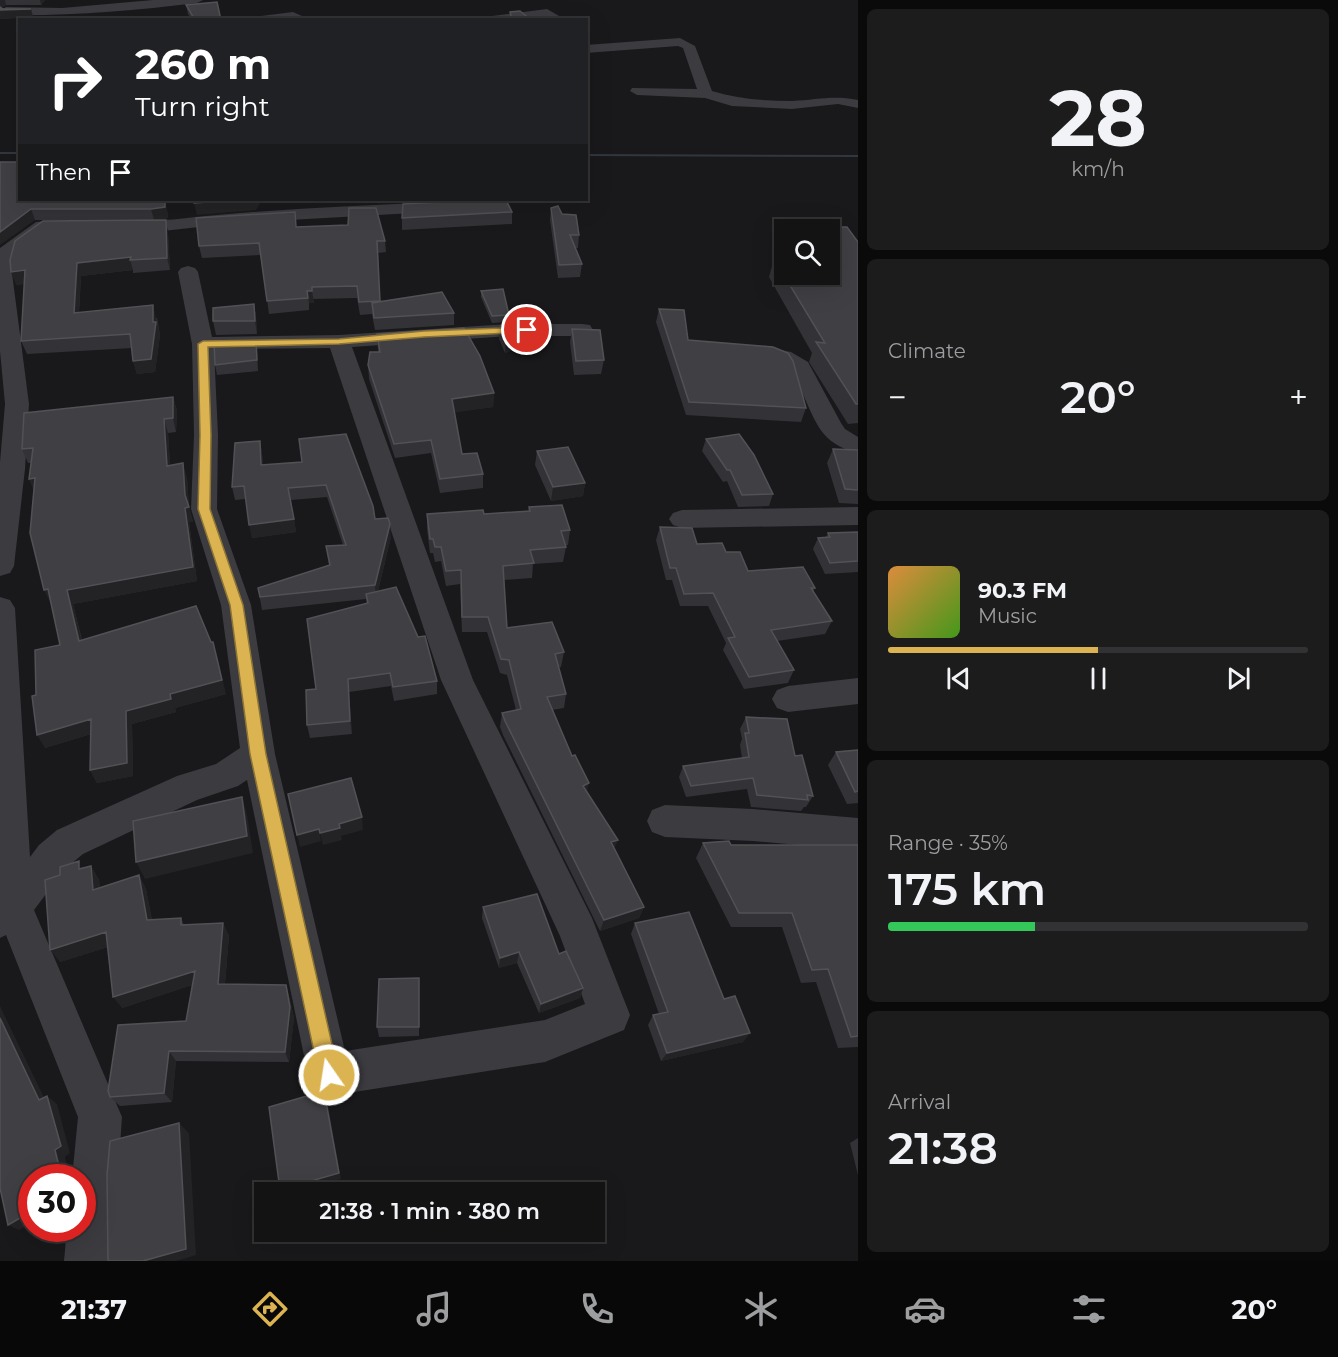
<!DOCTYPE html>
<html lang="en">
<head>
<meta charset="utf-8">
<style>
	:root { --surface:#131314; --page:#1c1c1d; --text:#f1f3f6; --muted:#9d9ea0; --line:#323234; --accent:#dbb451 }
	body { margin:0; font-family:Montserrat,sans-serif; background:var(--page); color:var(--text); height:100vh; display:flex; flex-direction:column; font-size:22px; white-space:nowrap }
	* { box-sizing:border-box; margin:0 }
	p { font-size:20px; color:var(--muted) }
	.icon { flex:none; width:33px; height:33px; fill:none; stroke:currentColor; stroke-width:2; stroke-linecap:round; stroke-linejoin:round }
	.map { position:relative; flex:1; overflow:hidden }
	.side { display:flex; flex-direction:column; gap:9px; padding:9px; background:#0a0a0b; width:480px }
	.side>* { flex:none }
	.hud { position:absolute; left:18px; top:18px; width:570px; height:183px; border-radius:0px; box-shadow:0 6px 24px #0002,0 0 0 2px var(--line); background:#202124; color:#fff; overflow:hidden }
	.buttons { position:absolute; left:774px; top:219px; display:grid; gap:12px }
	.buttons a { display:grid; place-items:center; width:66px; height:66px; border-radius:0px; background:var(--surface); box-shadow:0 6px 24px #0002,0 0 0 2px var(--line); font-size:30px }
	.speed { position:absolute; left:18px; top:1164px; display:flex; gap:12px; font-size:30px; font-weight:700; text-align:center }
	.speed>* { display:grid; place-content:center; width:78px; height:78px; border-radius:50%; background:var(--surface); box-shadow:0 6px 24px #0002,0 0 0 2px var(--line); line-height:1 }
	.speed .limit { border:9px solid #d22; background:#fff; color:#111 }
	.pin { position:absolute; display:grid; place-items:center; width:51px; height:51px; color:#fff; margin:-26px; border:3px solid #fff; border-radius:50%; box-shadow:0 2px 6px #0007 }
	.me { position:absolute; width:66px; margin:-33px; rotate:347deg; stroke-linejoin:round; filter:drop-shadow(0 0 4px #0008) }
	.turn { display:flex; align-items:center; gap:21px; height:126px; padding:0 18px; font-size:27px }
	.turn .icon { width:78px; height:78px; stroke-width:2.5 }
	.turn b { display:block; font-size:42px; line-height:51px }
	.then { display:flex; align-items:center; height:57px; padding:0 18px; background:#0003; gap:12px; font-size:22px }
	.big { font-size:45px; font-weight:600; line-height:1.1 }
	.side .card { flex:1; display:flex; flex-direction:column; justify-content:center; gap:9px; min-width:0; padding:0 21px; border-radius:9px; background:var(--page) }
	.side .dial { align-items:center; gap:0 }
	.dial b { font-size:78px; line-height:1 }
	.song { display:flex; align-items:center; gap:18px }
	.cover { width:72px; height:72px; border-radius:9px; background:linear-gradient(135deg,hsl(30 70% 55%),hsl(100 70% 35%)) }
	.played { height:6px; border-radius:3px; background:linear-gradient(90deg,var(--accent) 50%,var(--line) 50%) }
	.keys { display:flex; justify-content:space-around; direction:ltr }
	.heat { display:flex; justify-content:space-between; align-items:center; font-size:33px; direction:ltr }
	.charge { height:9px; border-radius:4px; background:linear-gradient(90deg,#34c759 35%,var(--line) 0) }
	.trip { position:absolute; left:254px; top:1182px; width:351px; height:60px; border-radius:0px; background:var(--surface); box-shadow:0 6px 24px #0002,0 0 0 2px var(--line); font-weight:600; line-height:60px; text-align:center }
	.dock { display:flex; height:96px; justify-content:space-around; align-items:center; background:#080808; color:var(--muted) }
	.dock .icon { width:42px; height:42px }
	.dock .current { color:var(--accent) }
	.dock b { font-size:27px; color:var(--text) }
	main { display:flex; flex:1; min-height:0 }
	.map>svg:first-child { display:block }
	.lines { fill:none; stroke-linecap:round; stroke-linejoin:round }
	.stream { fill:#31373e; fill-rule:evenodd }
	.street { fill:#3b3b40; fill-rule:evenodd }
	.wall { fill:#333236 }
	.shaded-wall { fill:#232325 }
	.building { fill:#404044; stroke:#515256; stroke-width:1.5 }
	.route { fill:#dbb451; stroke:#8e7535; stroke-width:1.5 }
</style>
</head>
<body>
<main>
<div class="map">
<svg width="858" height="1261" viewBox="0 0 858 1261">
	<rect width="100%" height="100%" fill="#19191b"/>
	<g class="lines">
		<path class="stream" d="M0,152H20V154H0Z
			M586,154L858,155V157L586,156Z"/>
		<path class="street" d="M153,0H203L197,3C133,11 70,16 6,15L0,11L6,7L62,8Z
			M547,9L566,20H550L545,17L486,20L492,16Z
			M293,12L311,20H255L261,16Z
			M680,38L695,46L712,91C738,99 765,101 792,101C816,100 833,95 858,100V108L838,104L792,109L732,106L705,98L637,95L630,91L632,88L697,89L683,48L678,46L586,53V45Z
			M443,202L449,203L452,207L449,211L235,223L154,232L119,230L116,226L119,222C136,218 159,221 178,219C266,209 355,206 443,202Z
			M47,221L53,222L56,226L18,252L12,273L29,404L25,469L14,566L10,573L0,576V462L5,404L0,351V248L36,222Z
			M188,266L195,268L198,272L212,337L339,335L509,324H582L590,325L593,330L590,335L582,336H509L352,347L473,680L592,918L630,1015L624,1030L545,1062L329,1096L314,1090L308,1075L247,780L238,786L197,800L83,854L65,869L34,910L122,1117L112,1261H64L67,1228H82V1178H72L78,1117L6,935L0,938V597L10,600L15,608L30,857L39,845L57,830L177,776L216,764L240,748L221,605L191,509L194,435L192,344L178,272L181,268ZM330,348L441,680L560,936L585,1004L545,1020L345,1051L275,754L251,605L217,509L218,435L214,349Z
			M752,345L791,352L808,362L841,423L845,429L858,437V453C820,444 816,422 801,390C797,381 794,372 786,366C774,358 757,360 744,357L741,352L744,347Z
			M858,507V525L682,528L673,525L669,519L673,513L682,510Z
			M858,678V704L788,712L777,708L772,699L777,690L788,686Z
			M665,805L753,809L858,818V850L753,841L665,837L652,832L647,821L652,810Z"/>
	</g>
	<path class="wall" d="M0,0H45L41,5H6L1,8L3,9H31L33,17L0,19Z
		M186,5L221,20H191L188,14Z
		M20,200L167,210L168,218L154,220H35Z
		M413,200H506L512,212V224L402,230V218L459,201L453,200L414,202Z
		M551,208L562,214L579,235L578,248H575L582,264L580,277L558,278L550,220Z
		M296,227L385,241L386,252L378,253L380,302L454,313V325L375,330L372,314L360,315L357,298L313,299L314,303H309V310L269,314L261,255L202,258L199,246Z
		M804,227H847L858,242V423L848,424L809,362L812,353L769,277L774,259H784V274H830V230H803Z
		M168,233L170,270L133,273V270L81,276L79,313L157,318L160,335L155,372L137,374L133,361L132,348L27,354L21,341L24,284L16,285Z
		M481,291L509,315L508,322L492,323L481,297Z
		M254,304L256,317L257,334L216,335L213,321Z
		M659,309L688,340L806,408L801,422L686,415L656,322Z
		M500,326L516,336L515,349L505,353L499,339Z
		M572,329L604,360L601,374L574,375L570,342Z
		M377,334L494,393L493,407L454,412L462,454L483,474V488L440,493L431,453L395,458L369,379L368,365L378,352Z
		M256,341L257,351L258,371L217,375L215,365Z
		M173,397L177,411L176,432L168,433L170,465L187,478L189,507L193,522H189L197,581L73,604L82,640L226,694L175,708L176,712L132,724L133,776L97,783L90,770L91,734L45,748L36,695L60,645L51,604L34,490L29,479L31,463H28L22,449Z
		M706,439L773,494L769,506L738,507L727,481L723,482L702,451Z
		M260,441L262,453L263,465L302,462L375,519L391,537L378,591L437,681V694L394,701L391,686L349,692L352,734L310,738L307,725L316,689L367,604L366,599L262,610L258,588L329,565L326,546L343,545L327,497L291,500L296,532L252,538L246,499L235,500L232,487Z
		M833,449L858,450V504L839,503L827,463Z
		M537,451L585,483L583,496L551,501L535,465Z
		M529,507L570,530L568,545H565L566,547L563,562L533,564L532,578L504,580L507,628L564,652L561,667H559L566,694L564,708L552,710L587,792L644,907L639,918L600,931L503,735L500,727L502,713L516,710L507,675L500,673L487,632H462L460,584L446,586L441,561L435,562L433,553H430L427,529V514H484L528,511Z
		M660,527L697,544L726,552L748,571L815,588L813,592L832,621L825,634L777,641L794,670L788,683L744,689L723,650L726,643L708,606H680L672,580H666L656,540Z
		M858,532V572L825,574L813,549L818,538L826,537L828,533Z
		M746,717L795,756L813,796L806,807H804L801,811L751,807L747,789L686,797L679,777L683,766L742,758L740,745L742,739L740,729Z
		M858,750V803L847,804L828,765L836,752Z
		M703,843L731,845H858V1047L838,1048L816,982L801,983L782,927H731L696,858Z
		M91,866L99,880L100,888L139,875L146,889L152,920L181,918L184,925L229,935L225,984L286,985L289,996L294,1018L289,1062L176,1061L172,1102L120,1106L110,1097L186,1021L192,985L122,1008L108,947L60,962V875Z
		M483,907L583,988L580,998L539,1013L517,963L499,968L482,918Z
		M635,923L724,999L750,1033L743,1042L661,1061L648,1025L653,1015L659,1014L631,934Z
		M419,978V1036L379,1037L377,1027Z
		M858,1138V1175L850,1143Z"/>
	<path class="shaded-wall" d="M0,0H5L6,5L0,8Z
		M40,0H45L41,5Z
		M31,9L33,17L0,19V10Z
		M165,200L167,210L168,218L154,220L151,209Z
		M237,200H262L256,210L197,215L194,203Z
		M31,209L35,220L0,245V232Z
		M166,220L168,233L170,270L167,258Z
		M131,257L130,260L133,270L81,276L78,326L74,313L77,263Z
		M25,270L29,283L16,285L11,272Z
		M307,291H312L314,303H309Z
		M254,304L256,317L257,334L255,321Z
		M153,305L160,335L155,372L137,374L133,361L153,322Z
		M516,336L515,349L505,353L506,339Z
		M494,393L493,407L452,413V399Z
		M173,397L177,411L176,432L173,418Z
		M164,419L168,433L171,480L167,466Z
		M260,441L262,453L264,478L261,465Z
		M183,463L187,478L189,507L193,522H189L197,581L73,604L85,655L79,641L67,590L185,508V495Z
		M35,478L36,493L29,479Z
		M585,483L583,496L551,501L553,487Z
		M294,519L296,532L252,538L249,525Z
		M390,524L391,537L376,598L375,585Z
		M48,589L51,604L44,590Z
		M217,656L226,694L175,708L176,712L132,724L133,776L97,783L90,770L126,711L170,694Z
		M348,679L349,692L352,734L350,721Z
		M91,719L97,732L45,748L37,735Z
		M589,783L586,797L583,786Z
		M242,797L247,815L253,853L145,879L136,862Z
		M362,817L363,830L341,836L342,840L323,845L320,833L339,824Z
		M319,829L321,841L300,847L297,835Z
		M618,840L613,852L611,842Z
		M91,866L99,880L102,903L93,890Z
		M139,875L146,889L154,933L147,920Z
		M644,907L639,918L600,931L604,920Z
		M223,923L229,935L224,995L218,984Z
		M106,932L115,945L60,962L50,950Z
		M519,952L517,963L499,968L500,958Z
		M195,971L201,982L122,1008L113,997Z
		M286,985L289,996L294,1018L289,1062L285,1052Z
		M583,988L580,998L539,1013L541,1004Z
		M0,1006L49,1108L39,1100L0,1018Z
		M750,1033L743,1042L661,1061L667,1053Z
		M169,1051L176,1061L172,1102L164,1093Z
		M324,1091L327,1099L341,1179L296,1192H281L280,1190Z
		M47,1096L57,1104L70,1153L65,1157L70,1178H62L55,1150Z
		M179,1123L189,1133L196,1255L176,1261H143Z
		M32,1211V1223L19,1230L8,1225Z"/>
	<path class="building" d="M217,2L221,20H195L186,5Z
		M0,7L3,9H31L0,10Z
		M520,11L531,20H512L510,12Z
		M0,162H20V200H165V207L151,209H31L0,232Z
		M194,200H237L194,203Z
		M461,200H506L512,212L402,218L403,204L459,201Z
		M558,206L562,214L576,215L579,235H570L582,264L559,265L551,208Z
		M349,208H376L385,241H377L380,301L359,302L357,286L312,287V291H307L308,298L267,301L259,243L199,246L196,218L295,212L296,227L348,225Z
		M166,220L167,258L130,260L131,257L77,263L74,313L153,305V322H156L151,359L133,361L130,334L21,341L25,270L11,272L10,260L15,241L43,221Z
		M804,227H847L858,242V404H856L816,342L825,343L774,259H784V274H830V230H805Z
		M503,289L509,315L492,316L481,291Z
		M442,292L454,313L374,318L372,303Z
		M254,304L255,321H213V308Z
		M659,309L684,310L688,340L773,347L788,353L793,361L806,408L689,402Z
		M513,325L516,336L506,339L500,326Z
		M464,328L480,356L494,393L452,399L462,454L477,453L483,474L440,479L431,440L394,444L368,365L370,352H380L377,334Z
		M572,329L600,330L604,360L576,361Z
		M214,341H256L257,360L215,365Z
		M173,397V418L164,419L167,466L183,463L185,495L189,507L185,508L193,567L67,590L79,641L196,606L211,642H213L222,680L170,694L171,699L126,711L127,763L90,770L91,719L37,735L32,696L36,695L35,650L60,645L48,589L44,590L30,533L35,478L29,479L33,448L22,449L24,413Z
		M346,434L373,506L375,519L388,518L390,524L375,585L260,597L258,588L330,565L326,546L346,545L326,485L288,488L294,519L249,525L244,486L232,487L235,443L260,441L261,465L302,462L299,439Z
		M739,434L754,455L773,494L742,495L730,470H727L706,439Z
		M568,447L585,483L553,487L537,451Z
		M833,449L858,450V490L845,489Z
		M562,505L570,530L561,531L566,547L530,550L534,563L503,566L507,628L552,622L564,652L555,654L566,694L547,697L572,756L575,755L589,783L583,786L618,840L611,842L644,907L604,920L505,721L502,713L521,709L509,660L501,659L488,617H462L461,570L446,571L441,547H435L433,539H430L427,514L483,510L484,514L530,511L529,507Z
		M660,527L692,528L697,544L722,543L726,552H740L748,571L803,567L815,588H811L832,621L771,630L794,670L749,677L728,638L735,637L713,593L684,594L676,568H670Z
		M858,532V561L830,563L818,538L830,537L828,533Z
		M396,587L418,637L425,636L437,681L393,687L390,673L348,679L350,721L307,725L306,690L316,689L307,619L368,603L366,594Z
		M746,717L787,719L795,756L802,755L813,796L807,795L808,800L757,795L753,778L691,786L683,766L749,757L745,733H749Z
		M858,750V791L855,792L836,752Z
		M351,778L362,817L339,824L340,828L320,833L319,829L297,835L288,794Z
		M242,797L247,836L136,862L133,821Z
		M729,841L731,845H858V1036L851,1037L828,969L812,970L792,913H739L703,843Z
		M79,861V869L91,866L93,890L139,875L147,920L181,918V925L223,923L218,984L286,985L290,1007L285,1052L169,1051L164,1093L110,1097L108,1091L118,1025L186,1021L195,971L113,997L106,932L50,950L45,880L60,875V867Z
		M537,894L559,954L566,951L583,988L541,1004L519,952L500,958L483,907Z
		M689,912L724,999L735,996L750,1033L667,1053L653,1015L668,1012L635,923Z
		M419,978V1027H377L379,979Z
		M0,1018L39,1100L47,1096L61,1146L55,1150L62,1178H32V1211L8,1225L0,1188Z
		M324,1091L339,1173L280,1190L269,1107Z
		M179,1123L186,1249L143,1261H108L107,1175L110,1141Z"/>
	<path class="route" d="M527,327L532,330L530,332L424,337L339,344L208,347L211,435L210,509L243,605L266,754L339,1075L336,1082L329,1085L322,1082L319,1075L250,754L230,605L198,509L200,435L198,344L203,341L339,339L424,331Z"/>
</svg>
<div class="buttons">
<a><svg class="icon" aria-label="search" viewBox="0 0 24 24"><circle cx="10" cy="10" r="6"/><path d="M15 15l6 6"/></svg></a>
</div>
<div class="speed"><div class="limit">30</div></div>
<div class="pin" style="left:527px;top:330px;background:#d93025"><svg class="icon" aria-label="arrive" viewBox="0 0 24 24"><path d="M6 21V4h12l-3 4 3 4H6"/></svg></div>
<svg class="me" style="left:329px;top:1075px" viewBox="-20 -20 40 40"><circle r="17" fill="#dbb451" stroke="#fff" stroke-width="3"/><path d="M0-11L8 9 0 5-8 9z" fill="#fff"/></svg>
<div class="trip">21:38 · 1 min · 380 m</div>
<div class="hud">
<div class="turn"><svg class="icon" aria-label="right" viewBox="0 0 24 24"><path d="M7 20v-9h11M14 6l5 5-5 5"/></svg><div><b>260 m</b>Turn right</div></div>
<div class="then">Then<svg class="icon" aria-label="arrive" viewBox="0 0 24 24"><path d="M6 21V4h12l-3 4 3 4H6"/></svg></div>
</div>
</div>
<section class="side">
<div class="card dial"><b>28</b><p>km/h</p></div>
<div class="card"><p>Climate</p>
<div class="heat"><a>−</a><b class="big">20°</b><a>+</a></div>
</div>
<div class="card">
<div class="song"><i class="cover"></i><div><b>90.3 FM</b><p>Music</p></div></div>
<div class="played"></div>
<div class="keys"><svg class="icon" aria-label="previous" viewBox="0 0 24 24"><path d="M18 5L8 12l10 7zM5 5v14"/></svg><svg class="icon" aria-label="pause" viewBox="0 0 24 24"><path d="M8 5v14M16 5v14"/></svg><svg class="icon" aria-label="next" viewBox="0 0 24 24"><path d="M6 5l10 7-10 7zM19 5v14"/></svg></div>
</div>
<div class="card"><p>Range · 35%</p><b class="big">175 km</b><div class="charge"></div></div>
<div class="card"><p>Arrival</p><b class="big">21:38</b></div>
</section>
</main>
<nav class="dock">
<b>21:37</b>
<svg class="icon current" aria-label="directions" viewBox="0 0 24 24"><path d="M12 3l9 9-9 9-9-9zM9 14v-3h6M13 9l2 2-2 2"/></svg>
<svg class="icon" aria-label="music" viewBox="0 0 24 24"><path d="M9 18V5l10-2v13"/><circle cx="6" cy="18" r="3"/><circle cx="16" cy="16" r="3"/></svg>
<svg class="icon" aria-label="phone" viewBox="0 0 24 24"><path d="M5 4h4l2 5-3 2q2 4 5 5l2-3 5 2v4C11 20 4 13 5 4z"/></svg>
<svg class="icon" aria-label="climate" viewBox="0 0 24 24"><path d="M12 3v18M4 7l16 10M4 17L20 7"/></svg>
<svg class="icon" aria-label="car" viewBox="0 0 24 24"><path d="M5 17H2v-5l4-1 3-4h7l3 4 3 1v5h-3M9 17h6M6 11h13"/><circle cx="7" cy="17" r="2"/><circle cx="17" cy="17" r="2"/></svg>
<svg class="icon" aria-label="filters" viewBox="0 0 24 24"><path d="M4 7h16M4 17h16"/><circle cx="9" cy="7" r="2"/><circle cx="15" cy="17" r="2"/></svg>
<b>20°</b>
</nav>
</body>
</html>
